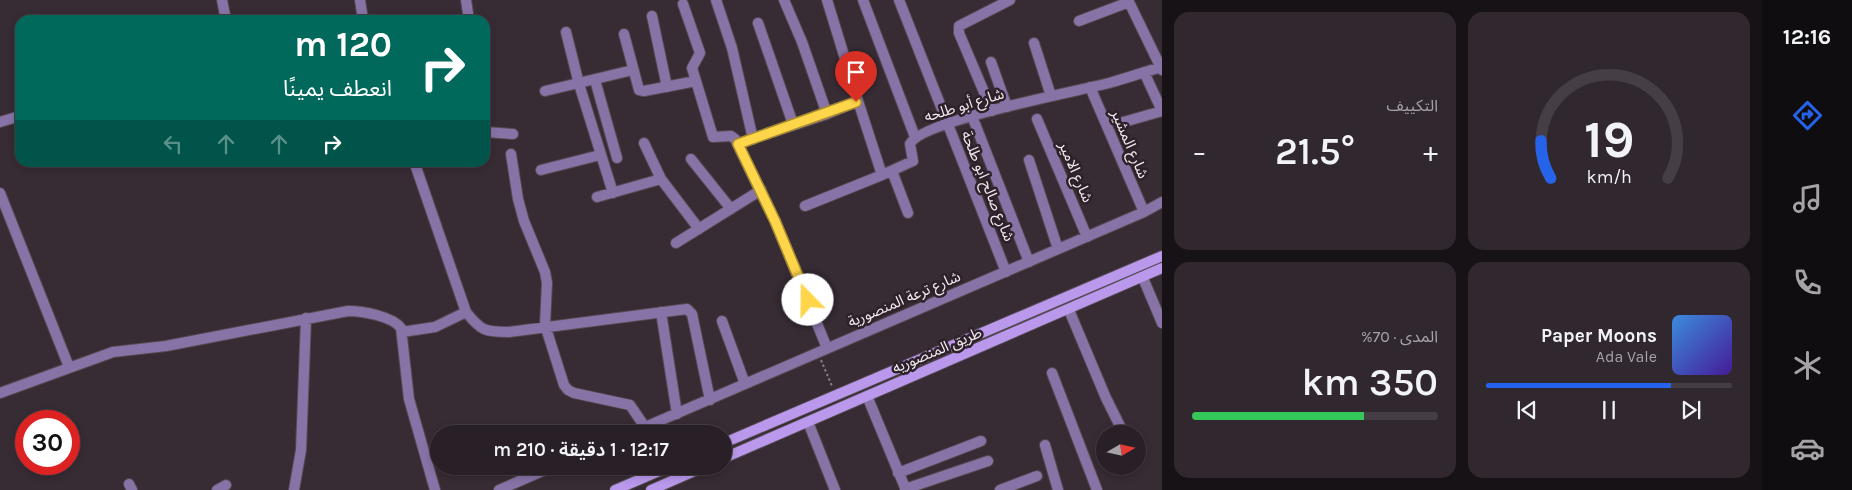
<!DOCTYPE html>
<html lang="ar">
<head>
<meta charset="utf-8">
<style>
	:root { --surface:#292027; --page:#31282f; --text:#f1f3f6; --muted:#a5a3a7; --line:#453e44; --accent:#2563eb }
	body { margin:0; font-family:Karla,"Noto Sans Arabic",sans-serif; background:var(--page); color:var(--text); direction:rtl; height:100vh; display:flex; flex-direction:column; font-size:19px; white-space:nowrap }
	* { box-sizing:border-box; margin:0 }
	p { font-size:16px; color:var(--muted) }
	.icon { flex:none; width:28px; height:28px; fill:none; stroke:currentColor; stroke-width:2; stroke-linecap:round; stroke-linejoin:round }
	.map { position:relative; flex:1; overflow:hidden; direction:ltr }
	.drawer { display:flex; flex-direction:column; gap:12px; padding:12px; background:#171215; width:600px }
	.drawer>* { flex:none }
	.guide { position:absolute; left:15px; top:15px; width:475px; height:152px; border-radius:15px; box-shadow:0 2px 8px #0003,0 0 0 1px var(--line); direction:rtl; background:#00695c; color:#fff; overflow:hidden }
	.needle { width:32px; rotate:81deg }
	.buttons { position:absolute; left:1096px; top:425px; display:grid; gap:10px }
	.buttons a { display:grid; place-items:center; width:50px; height:50px; border-radius:50%; background:var(--surface); box-shadow:0 2px 8px #0003,0 0 0 1px var(--line); font-size:25px }
	.speed { position:absolute; left:15px; top:410px; display:flex; gap:10px; font-size:25px; font-weight:700; text-align:center }
	.speed>* { display:grid; place-content:center; width:65px; height:65px; border-radius:50%; background:var(--surface); box-shadow:0 2px 8px #0003,0 0 0 1px var(--line); line-height:1 }
	.speed .limit { border:8px solid #d22; background:#fff; color:#111 }
	.pin { position:absolute; display:grid; place-items:center; width:42px; height:42px; color:#fff; margin:-51px -21px; border-radius:50% 50% 50% 0; rotate:-45deg; box-shadow:0 0 5px #0007 }
	.pin .icon { rotate:45deg }
	.me { position:absolute; width:55px; margin:-28px; rotate:338deg; stroke-linejoin:round; filter:drop-shadow(0 0 4px #0008) }
	.turn { display:flex; align-items:center; gap:18px; height:105px; padding:0 15px; font-size:22px }
	.turn .icon { width:65px; height:65px; stroke-width:2.5 }
	.turn b { display:block; font-size:35px; line-height:42px }
	.lanes { display:flex; align-items:center; height:48px; padding:0 15px; background:#0003; justify-content:center; gap:25px; direction:ltr }
	.lanes .off { opacity:.35 }
	.big { font-size:38px; font-weight:600; line-height:1.1 }
	.drawer .widget { flex:1; display:flex; flex-direction:column; justify-content:center; gap:8px; min-width:0; padding:0 18px; border-radius:15px; background:var(--page) }
	.drawer .dial { align-items:center; gap:0 }
	.dial svg { height:130px; overflow:visible; fill:none; stroke:var(--line); stroke-width:7; stroke-linecap:round; text-anchor:middle }
	.dial text { fill:var(--text); stroke:none }
	.song { display:flex; align-items:center; gap:15px }
	.cover { width:60px; height:60px; border-radius:8px; background:linear-gradient(135deg,hsl(210 70% 55%),hsl(260 70% 35%)) }
	.played { height:5px; border-radius:2px; background:linear-gradient(90deg,var(--accent) 75%,var(--line) 75%) }
	.keys { display:flex; justify-content:space-around; direction:ltr }
	.heat { display:flex; justify-content:space-between; align-items:center; font-size:28px; direction:ltr }
	.charge { height:8px; border-radius:4px; background:linear-gradient(90deg,#34c759 70%,var(--line) 0) }
	.drawer .tiles { flex:1; display:grid; gap:12px; grid-template-columns:repeat(2,1fr) }
	.trip { position:absolute; left:430px; top:425px; width:302px; height:50px; border-radius:25px; background:var(--surface); box-shadow:0 2px 8px #0003,0 0 0 1px var(--line); font-weight:600; line-height:50px; text-align:center; direction:rtl }
	main { display:flex; flex:1; min-height:0 }
	.menu { display:flex; flex-direction:column; width:90px; justify-content:space-around; align-items:center; background:#100d10; color:var(--muted) }
	.menu .icon { width:35px; height:35px }
	.menu .on { color:var(--accent) }
	.menu b { font-size:22px; color:var(--text) }
	.map>svg:first-child { display:block }
	.lines { fill:none; stroke-linecap:round; stroke-linejoin:round }
	.street-casing { stroke:#554a52; stroke-width:12 }
	.secondary-casing { stroke:#554a52; stroke-width:12 }
	.path { stroke:#887e85; stroke-width:2; stroke-dasharray:2.5 2.5; stroke-linecap:butt }
	.street { stroke:#8873a7; stroke-width:10 }
	.secondary { stroke:#ba98ec; stroke-width:10 }
	.route-casing { stroke:#a68a30; stroke-width:12 }
	.route { stroke:#ffd54a; stroke-width:9 }
	.labels { text-anchor:middle; dominant-baseline:central; stroke-width:5; stroke-linejoin:round; paint-order:stroke }
	.street-label { font-size:15px; fill:#f2eaf0; stroke:#2d212a }
</style>
</head>
<body>
<main>
<nav class="menu">
<b>12:16</b>
<svg class="icon on" aria-label="directions" viewBox="0 0 24 24"><path d="M12 3l9 9-9 9-9-9zM9 14v-3h6M13 9l2 2-2 2"/></svg>
<svg class="icon" aria-label="music" viewBox="0 0 24 24"><path d="M9 18V5l10-2v13"/><circle cx="6" cy="18" r="3"/><circle cx="16" cy="16" r="3"/></svg>
<svg class="icon" aria-label="phone" viewBox="0 0 24 24"><path d="M5 4h4l2 5-3 2q2 4 5 5l2-3 5 2v4C11 20 4 13 5 4z"/></svg>
<svg class="icon" aria-label="climate" viewBox="0 0 24 24"><path d="M12 3v18M4 7l16 10M4 17L20 7"/></svg>
<svg class="icon" aria-label="car" viewBox="0 0 24 24"><path d="M5 17H2v-5l4-1 3-4h7l3 4 3 1v5h-3M9 17h6M6 11h13"/><circle cx="7" cy="17" r="2"/><circle cx="17" cy="17" r="2"/></svg>
</nav>
<section class="drawer">
<div class="tiles">
<div class="widget dial"><svg viewBox="0 0 100 80">
<path d="M14 69A42 42 0 1 1 86 69"/>
<path d="M14 69A42 42 0 0 1 8 46" stroke="#2563eb"/>
<text x="50" y="56" font-size="32" font-weight="700">19</text>
<text x="50" y="72" font-size="11">km/h</text>
</svg></div>
<div class="widget"><p>التكييف</p>
<div class="heat"><a>−</a><b class="big">21.5°</b><a>+</a></div>
</div>
<div class="widget">
<div class="song"><i class="cover"></i><div><b>Paper Moons</b><p>Ada Vale</p></div></div>
<div class="played"></div>
<div class="keys"><svg class="icon" aria-label="previous" viewBox="0 0 24 24"><path d="M18 5L8 12l10 7zM5 5v14"/></svg><svg class="icon" aria-label="pause" viewBox="0 0 24 24"><path d="M8 5v14M16 5v14"/></svg><svg class="icon" aria-label="next" viewBox="0 0 24 24"><path d="M6 5l10 7-10 7zM19 5v14"/></svg></div>
</div>
<div class="widget"><p>المدى · 70%</p><b class="big">350 km</b><div class="charge"></div></div>
</div>
</section>
<div class="map">
<svg width="1162" height="490" viewBox="0 0 1162 490">
	<rect width="100%" height="100%" fill="#372b34"/>
	<g class="lines">
		<defs>
			<path id="street" d="M222,0L226,20
				M360,0L363,20
				M466,0L469,20
				M716,0L732,48L753,139
				M784,0L802,42L827,114L858,101L882,175L913,161L910,144C920,121 1078,91 1109,83C1127,78 1144,72 1161,67
				M827,0L858,101
				M863,0L915,137
				M899,0L1006,272
				M1128,0L1162,70
				M683,4L700,53L692,68L696,81
				M652,16L667,87
				M1079,21L1129,2
				M758,23L793,124
				M566,32L579,84L613,193
				M624,34L639,90L644,91L696,81L713,137L731,136L735,139L775,221L827,348
				M1034,43L1051,96
				M991,62L1007,107
				M595,80L617,158
				M1090,87L1144,212
				M545,91L633,70
				M992,111L959,33V26L1010,0
				M972,116L1029,262
				M1037,119L1087,237
				M0,122L20,116
				M1120,123L1162,111L1144,72
				M485,132L513,134
				M748,140L827,114
				M644,143L661,179L699,229
				M511,154L518,199L524,221L545,272L547,283L545,325L564,385L568,390L574,393L630,405L645,427
				M691,159L731,209
				M1029,160L1058,249
				M416,167L466,312C481,331 485,332 509,332L687,309L692,314L710,400
				M541,170L600,155
				M892,171L908,213
				M0,193L69,367
				M597,197L661,179
				M805,206L882,175
				M676,243L761,190
				M1143,278L1162,323
				M1069,310L1106,398L1124,434
				M661,312L677,414
				M722,321L745,384
				M402,332L435,327L466,312
				M1052,373L1097,490
				M0,393L113,352L166,346L348,311C362,311 392,316 401,328L409,399L435,490
				M867,396L906,490
				M808,422L835,490
				M629,434L1144,212L1162,202
				M1045,445L1058,490
				M898,473L981,441
				M129,484L132,490
				M905,489L988,461
				M217,490L226,485
				M294,490L301,450L306,318
				M499,490L554,466
				M1000,490L1037,476"/>
			<path id="secondary" d="M724,443L1162,256
				M724,458L1162,268
				M615,490L671,466
				M651,490L706,466"/>
		</defs>
		<use href="#street" class="street-casing"/>
		<use href="#secondary" class="secondary-casing"/>
		<path class="path" d="M821,360L832,386"/>
		<use href="#street" class="street"/>
		<use href="#secondary" class="secondary"/>
	</g>
	<g class="lines">
		<defs>
			<path id="route" d="M808,300L775,221L738,144L856,102"/>
		</defs>
		<use href="#route" class="route-casing"/>
		<use href="#route" class="route"/>
	</g>
	<g class="labels">
		<g class="street-label">
			<text transform="translate(964 105) rotate(-17)">شارع أبو طلحه</text>
			<text transform="translate(1130 144) rotate(67)">شارع المشير</text>
			<text transform="translate(1076 172) rotate(67)">شارع الامير</text>
			<text transform="translate(988 186) rotate(68)">شارع صالح ابو طلحة</text>
			<text transform="translate(904 299) rotate(-23)">شارع ترعة المنصورية</text>
			<text transform="translate(937 350) rotate(-23)">طريق المنصوريه</text>
		</g>
	</g>
</svg>
<div class="buttons">
<a><svg class="needle" viewBox="-14 -14 28 28"><path d="M0-13l5 13h-10z" fill="#e53935"/><path d="M0 13l5-13h-10z" fill="#a5a3a7"/></svg></a>
</div>
<div class="speed"><div class="limit">30</div></div>
<div class="pin" style="left:856px;top:102px;background:#d93025"><svg class="icon" aria-label="arrive" viewBox="0 0 24 24"><path d="M6 21V4h12l-3 4 3 4H6"/></svg></div>
<svg class="me" style="left:808px;top:300px" viewBox="-20 -20 40 40"><circle r="19" fill="#fff"/><path d="M0-13L10 11 0 6-10 11z" fill="#ffd54a"/></svg>
<div class="trip">12:17 · 1 دقيقة · 210 m</div>
<div class="guide">
<div class="turn"><svg class="icon" aria-label="right" viewBox="0 0 24 24"><path d="M7 20v-9h11M14 6l5 5-5 5"/></svg><div><b>120 m</b>انعطف يمينًا</div></div>
<div class="lanes"><svg class="icon off" aria-label="left" viewBox="0 0 24 24"><path d="M17 20v-9H6M10 6l-5 5 5 5"/></svg><svg class="icon off" aria-label="ahead" viewBox="0 0 24 24"><path d="M12 20V5M6 11l6-6 6 6"/></svg><svg class="icon off" aria-label="ahead" viewBox="0 0 24 24"><path d="M12 20V5M6 11l6-6 6 6"/></svg><svg class="icon" aria-label="right" viewBox="0 0 24 24"><path d="M7 20v-9h11M14 6l5 5-5 5"/></svg></div>
</div>
</div>
</main>
</body>
</html>
